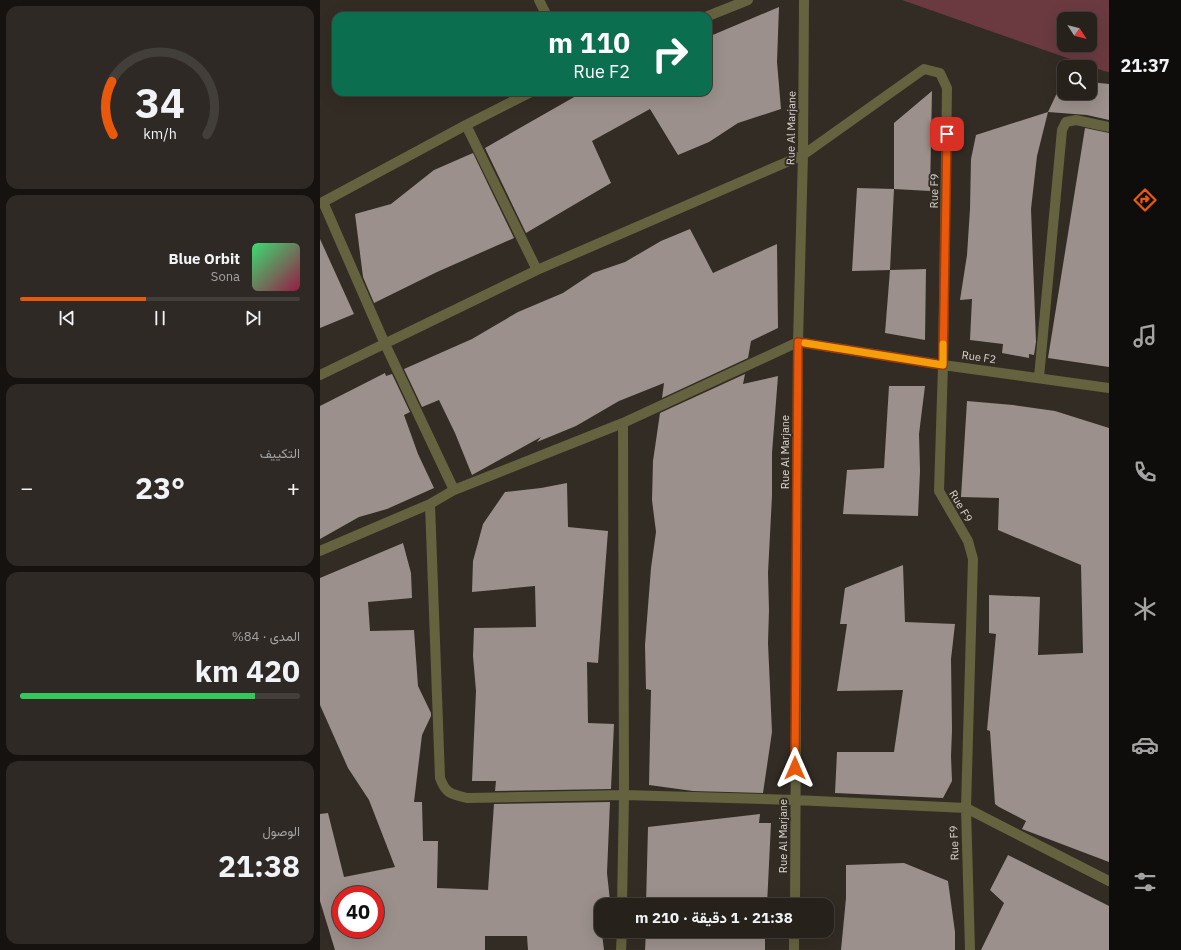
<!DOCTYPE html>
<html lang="ar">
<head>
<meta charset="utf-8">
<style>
	:root { --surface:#26211b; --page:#2e2924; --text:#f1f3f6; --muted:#a4a3a3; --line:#423e3a; --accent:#ea580c }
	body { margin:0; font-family:"IBM Plex Sans",Vazirmatn,sans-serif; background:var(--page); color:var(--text); direction:rtl; height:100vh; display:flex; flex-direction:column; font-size:15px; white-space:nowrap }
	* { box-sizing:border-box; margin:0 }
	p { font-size:13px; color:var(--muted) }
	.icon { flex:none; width:22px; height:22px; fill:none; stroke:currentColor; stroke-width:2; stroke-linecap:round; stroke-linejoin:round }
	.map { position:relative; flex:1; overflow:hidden; direction:ltr }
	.panel { display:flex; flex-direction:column; gap:6px; padding:6px; background:#15120f; width:320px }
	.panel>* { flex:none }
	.top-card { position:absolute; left:12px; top:12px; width:380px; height:84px; border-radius:12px; box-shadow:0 4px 16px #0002,0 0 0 1px var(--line); direction:rtl; background:#0b6e4f; color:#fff; overflow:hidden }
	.needle { width:26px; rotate:126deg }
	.fabs { position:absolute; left:737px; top:12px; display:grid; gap:8px }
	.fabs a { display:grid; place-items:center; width:40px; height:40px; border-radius:8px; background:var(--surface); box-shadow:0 4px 16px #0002,0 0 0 1px var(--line); font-size:20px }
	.speed { position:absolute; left:12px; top:886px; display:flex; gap:8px; font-size:20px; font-weight:700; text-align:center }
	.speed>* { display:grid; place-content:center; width:52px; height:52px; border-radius:50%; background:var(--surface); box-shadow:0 4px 16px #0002,0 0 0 1px var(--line); line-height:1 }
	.speed .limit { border:6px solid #d22; background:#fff; color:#111 }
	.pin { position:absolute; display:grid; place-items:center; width:34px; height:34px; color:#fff; margin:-17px; border-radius:8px; box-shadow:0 2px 6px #0006 }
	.me { position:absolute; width:44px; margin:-22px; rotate:0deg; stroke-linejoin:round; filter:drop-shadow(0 0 3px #0008) }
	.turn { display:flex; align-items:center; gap:14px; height:84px; padding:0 16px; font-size:18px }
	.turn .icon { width:52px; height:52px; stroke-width:2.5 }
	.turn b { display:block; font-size:28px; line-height:34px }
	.big { font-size:30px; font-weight:700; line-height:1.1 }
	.panel .widget { flex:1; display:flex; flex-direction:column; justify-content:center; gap:6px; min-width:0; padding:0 14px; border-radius:12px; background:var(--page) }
	.panel .dial { align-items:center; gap:0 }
	.dial svg { height:104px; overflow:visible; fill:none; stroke:var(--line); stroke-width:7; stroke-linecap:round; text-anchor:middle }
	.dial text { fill:var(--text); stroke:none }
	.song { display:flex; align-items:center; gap:12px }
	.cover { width:48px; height:48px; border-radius:6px; background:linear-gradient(135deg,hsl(140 70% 55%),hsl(340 70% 35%)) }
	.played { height:4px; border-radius:2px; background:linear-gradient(90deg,var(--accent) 45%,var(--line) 45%) }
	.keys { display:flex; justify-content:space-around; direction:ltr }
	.heat { display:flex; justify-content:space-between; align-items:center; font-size:22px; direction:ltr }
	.charge { height:6px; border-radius:3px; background:linear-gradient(90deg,#34c759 84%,var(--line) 0) }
	.trip { position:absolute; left:274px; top:898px; width:240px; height:40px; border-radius:12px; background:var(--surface); box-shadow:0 4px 16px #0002,0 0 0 1px var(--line); font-weight:700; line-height:40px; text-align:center; direction:rtl }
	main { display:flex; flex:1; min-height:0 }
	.menu { display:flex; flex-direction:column; width:72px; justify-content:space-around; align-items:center; background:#0f0d0b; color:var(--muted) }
	.menu .icon { width:28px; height:28px }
	.menu .selected { color:var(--accent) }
	.menu b { font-size:18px; color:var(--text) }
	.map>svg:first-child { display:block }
	.green { fill:#6b3a41; fill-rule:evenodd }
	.building { fill:#9b908b; fill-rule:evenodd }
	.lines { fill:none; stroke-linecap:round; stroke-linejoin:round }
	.minor { stroke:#65623f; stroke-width:10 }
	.route-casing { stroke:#983908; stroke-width:10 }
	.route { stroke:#ea580c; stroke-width:7 }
	.slow { stroke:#f59e0b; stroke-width:7 }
	.labels { text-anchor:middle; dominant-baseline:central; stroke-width:4; stroke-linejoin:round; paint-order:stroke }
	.street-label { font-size:11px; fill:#dbd7d2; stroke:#322c24 }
</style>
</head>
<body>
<main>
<nav class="menu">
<b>21:37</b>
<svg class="icon selected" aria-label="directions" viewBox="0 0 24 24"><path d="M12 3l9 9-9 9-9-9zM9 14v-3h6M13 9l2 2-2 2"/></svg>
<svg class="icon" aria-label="music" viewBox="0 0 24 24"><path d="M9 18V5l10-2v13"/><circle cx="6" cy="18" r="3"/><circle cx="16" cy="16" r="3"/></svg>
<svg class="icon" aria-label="phone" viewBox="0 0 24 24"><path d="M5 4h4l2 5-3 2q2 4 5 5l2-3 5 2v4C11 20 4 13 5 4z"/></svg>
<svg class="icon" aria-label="climate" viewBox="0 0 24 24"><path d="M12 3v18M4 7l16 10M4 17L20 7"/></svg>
<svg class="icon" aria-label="car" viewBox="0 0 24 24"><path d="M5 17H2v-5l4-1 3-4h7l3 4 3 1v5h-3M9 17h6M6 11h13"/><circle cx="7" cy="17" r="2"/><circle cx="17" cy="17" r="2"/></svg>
<svg class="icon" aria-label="filters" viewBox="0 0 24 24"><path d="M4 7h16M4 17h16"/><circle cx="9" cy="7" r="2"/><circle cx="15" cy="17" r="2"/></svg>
</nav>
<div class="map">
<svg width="789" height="950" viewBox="0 0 789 950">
	<rect width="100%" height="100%" fill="#322c24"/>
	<path class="green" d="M582,0H789V72L784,71ZM744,19H770V45H744Z"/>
	<path class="building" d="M459,7L457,62L461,109L418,123L389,142L358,155L330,109L272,141L291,183L206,233L165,148L263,92H388V37Z
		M744,78V93H770V82L789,84V120L767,115L728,112Z
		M612,91L610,191L574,189V123Z
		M728,112L717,156L711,209L716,342L714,355L709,354V358L682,353L683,344L650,340L652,299L640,300L647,255L650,209L651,159L656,135Z
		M765,128L789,133V367L728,358Z
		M153,153L194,238L117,272L54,303L43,277L35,214L71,204L114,170Z
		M537,188L574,189L570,270L532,271Z
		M370,229L393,273L457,244L458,328L431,341L428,358L342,398L344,383L299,401L256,426L217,442L221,437L152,475L135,433L119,400L102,407L84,369L152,339L198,312L243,293L273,273L305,262L341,241Z
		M0,239L34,314L0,328Z
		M606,269L605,340L565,333L570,270Z
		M65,373L66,376L72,374L90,412L84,415L98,454L114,488L67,509L39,517L0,539V406Z
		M425,374L423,384L458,376L452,453V496L448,573L449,610L448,643L452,732L443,793L373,791L329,785L331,690L326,689L325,645L331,568L336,532L332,500L333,461L340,413Z
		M569,386H605L599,434L600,471L598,516L523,514L527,470L564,468Z
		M647,401L693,405L735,411L789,428V862L702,829L706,821L679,807L675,804L670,731L667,730L676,634L669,633V595L720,597L718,655L763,653L761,565L678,530L679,498L641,497Z
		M247,483L248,527L288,531L278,663L267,662L268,723L294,724L291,789L175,791L176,781H152L156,691L153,656L154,628L216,627L215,586L152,592L153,561L163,524L185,492L221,488Z
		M83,543L91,573L92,598L48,602L50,631L94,630L98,686L111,713V716L102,735L94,802H102L103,841H118L117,888L168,890L174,804L290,802L287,873L290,901H278L284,950H208L207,936H165V950H15L0,901V814L8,813L24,877L75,867L49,800L28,768L0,705V578ZM21,895H55V929H21Z
		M583,565L585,622L635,624L631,659L632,730L631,756L632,781L623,798L515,793L517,752H574L583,690L517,691L527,624H520L525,588Z
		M440,814L439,823H451L447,905H326L328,827Z
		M688,855L789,906V950H661L684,903L670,890Z
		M584,863L628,881L635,932V950H521L526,898V865Z
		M326,931H445V950H325Z"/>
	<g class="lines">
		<path class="minor" d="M219,0L227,16
			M388,16L428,0
			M146,125L217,270
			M0,375L217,270L483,155L604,69L620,73L627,88L623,365L619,491L648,541L653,559L646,808L650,950
			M719,377L742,130L746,122L756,120L789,127
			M134,490L65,344L3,202L146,125L211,92
			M110,504L120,778C126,794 131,794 147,798L304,795L475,800L646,808L789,881
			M0,551L110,504L134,490L303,423L478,342L623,365L789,388
			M302,905L304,795L303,423
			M475,905L478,342L483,155L484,0
			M301,950L302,931
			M474,950V931"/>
	</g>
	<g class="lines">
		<defs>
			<path id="route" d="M475,768L478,342L623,365L627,134"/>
		</defs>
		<use href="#route" class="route-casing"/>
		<use href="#route" class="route"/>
		<path class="slow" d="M485,343L623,365V344"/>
	</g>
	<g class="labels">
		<g class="street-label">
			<text transform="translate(471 128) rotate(-89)">Rue Al Marjane</text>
			<text transform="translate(614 191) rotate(-89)">Rue F9</text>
			<text transform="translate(659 357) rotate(8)">Rue F2</text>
			<text transform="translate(465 452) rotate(-90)">Rue Al Marjane</text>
			<text transform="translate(641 506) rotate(60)">Rue F9</text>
			<text transform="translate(463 836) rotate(-90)">Rue Al Marjane</text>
			<text transform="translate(634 843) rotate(-92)">Rue F9</text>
		</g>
	</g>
</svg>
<div class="fabs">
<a><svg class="needle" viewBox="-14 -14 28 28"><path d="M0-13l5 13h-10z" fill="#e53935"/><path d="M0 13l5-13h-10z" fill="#a4a3a3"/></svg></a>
<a><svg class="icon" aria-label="search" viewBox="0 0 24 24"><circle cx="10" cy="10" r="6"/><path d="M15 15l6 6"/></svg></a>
</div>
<div class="speed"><div class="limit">40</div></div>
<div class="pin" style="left:627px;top:134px;background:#d93025"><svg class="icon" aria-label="arrive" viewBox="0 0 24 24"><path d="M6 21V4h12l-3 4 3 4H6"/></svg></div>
<svg class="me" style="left:475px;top:768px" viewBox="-20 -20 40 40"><path d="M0-17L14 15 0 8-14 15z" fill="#ea580c" stroke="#fff" stroke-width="4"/></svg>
<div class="trip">21:38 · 1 دقيقة · 210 m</div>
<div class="top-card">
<div class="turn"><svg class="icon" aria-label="right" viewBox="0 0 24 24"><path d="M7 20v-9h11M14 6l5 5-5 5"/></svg><div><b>110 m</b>Rue F2</div></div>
</div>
</div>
<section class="panel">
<div class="widget dial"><svg viewBox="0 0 100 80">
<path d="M14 69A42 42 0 1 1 86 69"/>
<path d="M14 69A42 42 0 0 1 13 28" stroke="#ea580c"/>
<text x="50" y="56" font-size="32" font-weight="700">34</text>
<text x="50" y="72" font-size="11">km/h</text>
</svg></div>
<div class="widget">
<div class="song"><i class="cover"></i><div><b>Blue Orbit</b><p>Sona</p></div></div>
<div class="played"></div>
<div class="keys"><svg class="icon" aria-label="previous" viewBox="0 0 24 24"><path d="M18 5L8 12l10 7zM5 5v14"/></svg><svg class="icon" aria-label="pause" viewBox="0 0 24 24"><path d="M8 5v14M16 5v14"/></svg><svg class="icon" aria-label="next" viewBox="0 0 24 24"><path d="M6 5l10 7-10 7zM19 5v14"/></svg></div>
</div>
<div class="widget"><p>التكييف</p>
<div class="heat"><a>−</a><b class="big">23°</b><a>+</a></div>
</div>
<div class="widget"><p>المدى · 84%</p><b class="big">420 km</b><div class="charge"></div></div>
<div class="widget"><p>الوصول</p><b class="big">21:38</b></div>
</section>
</main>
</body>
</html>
